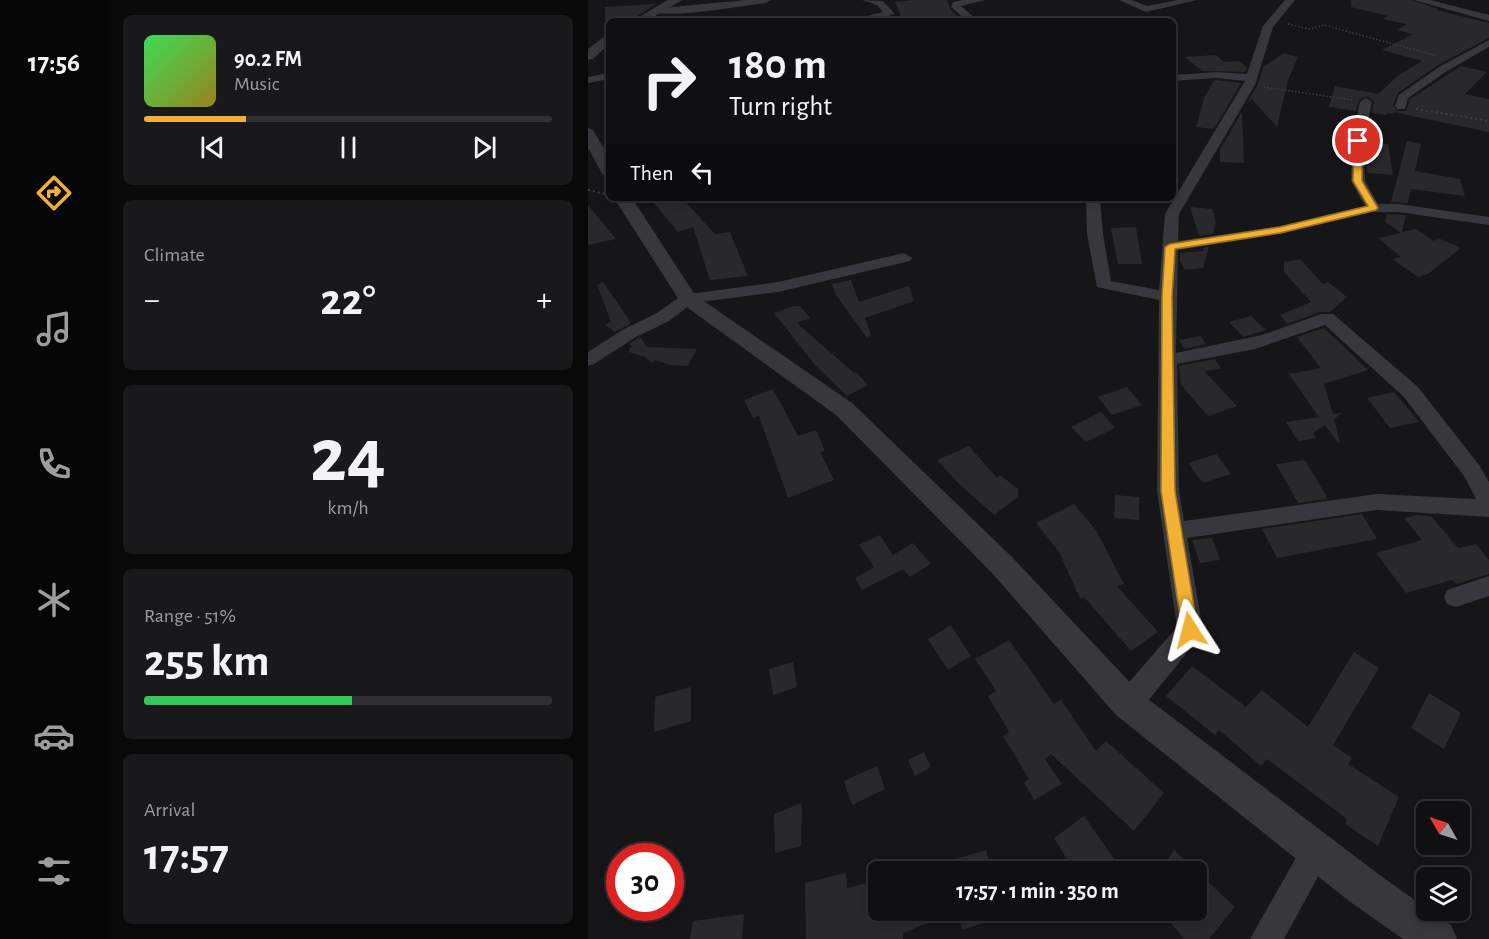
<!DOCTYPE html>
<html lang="en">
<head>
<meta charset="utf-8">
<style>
	:root { --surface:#101012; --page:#19191b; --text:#f1f3f6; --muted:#9c9d9f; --line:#303032; --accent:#f2b134 }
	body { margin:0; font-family:"Alegreya Sans",sans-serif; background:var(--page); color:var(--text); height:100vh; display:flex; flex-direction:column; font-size:22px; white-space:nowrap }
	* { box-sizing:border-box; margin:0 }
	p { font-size:20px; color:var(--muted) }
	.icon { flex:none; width:33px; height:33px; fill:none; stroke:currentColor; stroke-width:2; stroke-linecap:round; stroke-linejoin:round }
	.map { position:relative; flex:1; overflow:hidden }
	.panel { display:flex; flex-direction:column; gap:15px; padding:15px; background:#09090a; width:480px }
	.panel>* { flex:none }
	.hud { position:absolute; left:18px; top:18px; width:570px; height:183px; border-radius:9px; box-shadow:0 3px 9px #0003,0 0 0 2px var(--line); background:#101012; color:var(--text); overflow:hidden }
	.needle { width:39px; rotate:309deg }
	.tools { position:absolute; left:828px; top:801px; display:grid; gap:12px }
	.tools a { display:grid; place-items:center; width:54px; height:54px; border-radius:9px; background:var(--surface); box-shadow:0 3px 9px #0003,0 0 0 2px var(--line); font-size:30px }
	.speed { position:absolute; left:18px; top:843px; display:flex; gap:12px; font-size:30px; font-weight:700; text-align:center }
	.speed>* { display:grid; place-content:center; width:78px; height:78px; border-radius:50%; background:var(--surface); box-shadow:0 3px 9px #0003,0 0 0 2px var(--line); line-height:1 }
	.speed .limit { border:9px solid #d22; background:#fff; color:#111 }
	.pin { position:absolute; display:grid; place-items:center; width:51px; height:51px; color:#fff; margin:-26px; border:3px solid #fff; border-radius:50%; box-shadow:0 2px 6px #0007 }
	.me { position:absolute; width:66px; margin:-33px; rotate:351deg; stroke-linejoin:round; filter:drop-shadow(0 0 4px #0008) }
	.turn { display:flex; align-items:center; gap:21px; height:126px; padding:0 24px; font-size:27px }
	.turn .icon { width:78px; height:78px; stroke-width:2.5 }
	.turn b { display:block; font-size:42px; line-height:51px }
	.then { display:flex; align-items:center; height:57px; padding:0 24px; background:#0003; gap:12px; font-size:22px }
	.big { font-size:45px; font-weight:700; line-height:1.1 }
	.panel .tile { flex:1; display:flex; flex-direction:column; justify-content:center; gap:9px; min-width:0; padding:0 21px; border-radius:9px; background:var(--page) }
	.panel .dial { align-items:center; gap:0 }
	.dial b { font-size:78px; line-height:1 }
	.song { display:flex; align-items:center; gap:18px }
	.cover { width:72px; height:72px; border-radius:9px; background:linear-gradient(135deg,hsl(130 70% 55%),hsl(50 70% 35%)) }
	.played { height:6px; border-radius:3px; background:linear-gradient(90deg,var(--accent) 25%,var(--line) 25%) }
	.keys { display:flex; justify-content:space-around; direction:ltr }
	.heat { display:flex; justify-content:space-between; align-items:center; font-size:33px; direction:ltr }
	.charge { height:9px; border-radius:4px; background:linear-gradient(90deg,#34c759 51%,var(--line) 0) }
	.trip { position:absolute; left:280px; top:861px; width:339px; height:60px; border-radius:9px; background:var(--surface); box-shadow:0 3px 9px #0003,0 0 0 2px var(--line); font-weight:700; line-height:60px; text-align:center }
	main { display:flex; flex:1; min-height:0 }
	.menu { display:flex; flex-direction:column; width:108px; justify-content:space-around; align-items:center; background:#060607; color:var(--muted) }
	.menu .icon { width:42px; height:42px }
	.menu .selected { color:var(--accent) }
	.menu b { font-size:27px; color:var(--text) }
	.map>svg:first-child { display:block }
	.building { fill:#29292c }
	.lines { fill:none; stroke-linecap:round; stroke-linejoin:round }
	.path-far1 { stroke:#3d3f44; stroke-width:1.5; stroke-dasharray:1.5 2; stroke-linecap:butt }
	.path { stroke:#3d3f44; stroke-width:2; stroke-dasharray:2 3; stroke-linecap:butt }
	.minor { fill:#37383d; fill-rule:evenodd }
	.tertiary { fill:#37383d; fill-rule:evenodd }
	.route { fill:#f2b134; stroke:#9d7322; stroke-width:1.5 }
</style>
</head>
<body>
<main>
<nav class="menu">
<b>17:56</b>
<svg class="icon selected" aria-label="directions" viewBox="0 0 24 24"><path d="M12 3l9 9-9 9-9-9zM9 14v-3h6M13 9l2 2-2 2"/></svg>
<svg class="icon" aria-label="music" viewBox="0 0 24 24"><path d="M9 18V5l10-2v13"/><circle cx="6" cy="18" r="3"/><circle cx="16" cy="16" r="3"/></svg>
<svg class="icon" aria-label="phone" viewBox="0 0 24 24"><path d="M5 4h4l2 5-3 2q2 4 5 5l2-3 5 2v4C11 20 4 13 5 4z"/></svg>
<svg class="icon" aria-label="climate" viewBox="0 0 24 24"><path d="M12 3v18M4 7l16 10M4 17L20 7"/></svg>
<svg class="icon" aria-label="car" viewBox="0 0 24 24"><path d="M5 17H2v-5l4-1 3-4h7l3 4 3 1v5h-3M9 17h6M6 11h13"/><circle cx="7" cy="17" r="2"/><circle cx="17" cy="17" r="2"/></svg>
<svg class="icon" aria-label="filters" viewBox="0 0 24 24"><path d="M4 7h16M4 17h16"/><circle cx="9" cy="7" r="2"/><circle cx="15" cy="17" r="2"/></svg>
</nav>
<section class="panel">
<div class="tile">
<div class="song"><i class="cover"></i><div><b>90.2 FM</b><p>Music</p></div></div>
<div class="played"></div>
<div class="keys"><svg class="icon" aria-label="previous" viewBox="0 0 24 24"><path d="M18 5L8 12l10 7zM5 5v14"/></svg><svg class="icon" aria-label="pause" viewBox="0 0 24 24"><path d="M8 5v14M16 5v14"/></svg><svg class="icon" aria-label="next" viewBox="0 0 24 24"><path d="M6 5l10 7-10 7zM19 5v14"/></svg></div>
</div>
<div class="tile"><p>Climate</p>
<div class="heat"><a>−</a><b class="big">22°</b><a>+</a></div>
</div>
<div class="tile dial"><b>24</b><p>km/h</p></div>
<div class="tile"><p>Range · 51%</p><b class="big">255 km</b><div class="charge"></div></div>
<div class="tile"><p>Arrival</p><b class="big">17:57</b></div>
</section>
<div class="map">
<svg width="901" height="939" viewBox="0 0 901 939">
	<rect width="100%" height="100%" fill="#161618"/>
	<path class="building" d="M325,0H359L362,9L369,16L315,21L307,2Z
		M763,0H824L850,9L848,10L901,23V38L850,65L810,93L805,105L809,111H818L822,99L873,66L899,72L877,94L901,99V132L805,112V114L799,113V115L784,113L786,101L779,96L771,100L768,111L741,107L747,86L790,94L811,75L834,61L794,50L825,34L809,30L819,24L795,19L800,16L763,7Z
		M68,4L42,21H17V7Z
		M696,53L710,57L700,80L689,127L664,99L659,103L669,86L675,67Z
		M628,55L636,62L651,61L659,68L657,72L614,71L597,57Z
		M626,80L653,83L626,129L608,127L616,98Z
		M654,112L656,163L632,162V149Z
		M819,141L833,144L827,171L872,179L877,196L823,189L820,203L803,202Z
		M778,142L800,144L805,175L779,173Z
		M62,198H94L127,234L142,232L160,276L122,280L105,227L90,232Z
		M0,205L28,239L0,245Z
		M602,207L624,209L628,222L625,234L611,236Z
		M799,214L818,215L814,232L828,229L846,241L850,238L873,248L840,274L830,277L804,259L813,257L790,238L813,233L797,222Z
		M548,227L554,264H530L523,228Z
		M621,247L615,268L597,270L592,261V253L616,251L615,248Z
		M712,259L735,284L740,282L759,297L742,312H732L699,324L692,315L723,302L696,272V262Z
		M263,280L271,302L321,286L326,301L277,318L283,335L279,338L248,295L244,284Z
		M15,282L43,323L27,332L17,325L23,322L9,285Z
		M206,306H212L222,318L209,323L266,373L268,372L280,385L259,396L227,365L186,313Z
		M663,316L678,330L655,337L641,322Z
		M736,328L780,370L736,384L745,414L754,413L746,419L752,442L750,443L737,425L725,433L728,438L710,441L698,422L731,417L701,374L733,368L709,337Z
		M613,336L618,344L596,349L591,340Z
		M52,337L59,347L109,349L100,366L82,365L67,360L64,363L57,357L41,352L42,347H45L41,344Z
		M627,359L633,369L616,371L649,406L620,416L593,385L591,366Z
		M539,387L554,405L524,415L510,397Z
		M185,389L210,436L228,430L237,451L232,452L246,480L200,498L171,416L165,418L156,400Z
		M806,392L831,422L802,428L779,398Z
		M513,412L527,428L498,442L483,427Z
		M381,446L409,478L412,475L430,489V497L406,515L370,483L349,460Z
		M628,454L643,474L615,483L600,463Z
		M717,460L740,499L710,503L688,464Z
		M527,495L551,497V520L526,518Z
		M486,504L508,530L536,584L529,586L570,632L543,651L496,597L492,598L471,552L448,523Z
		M774,514L789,539L689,558L674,529Z
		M828,515L843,516L870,548L888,544L901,560V574L868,584L864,580L818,593L788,553L834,540L816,518Z
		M292,535L305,555L325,543L343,564L322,577L315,569L274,590L267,578L286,567L271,545Z
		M624,538L632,560L612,563L604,540Z
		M363,625L383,656L360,670L340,639Z
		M421,640L466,704L473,700L508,751L518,741L576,793L546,831L463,754L457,759L474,784L446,800L436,782L441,779L415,736L421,732L400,696L408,691L387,659Z
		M766,652L791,668L745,745L764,758L760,764L811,797L790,846L757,824L759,819L679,759L673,766L631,730L627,735L578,696L604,666L658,707L674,690L720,727Z
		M205,662L209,687L185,695L181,669Z
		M103,687V721L66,732L67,697Z
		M841,693L873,713L856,749L823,728Z
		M336,752L343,767L327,776L320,760Z
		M289,766L297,789L264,805L256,781Z
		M214,803L213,846L187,853L186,814Z
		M496,816L529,863L518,872H487L466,838Z
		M398,850L403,872H342L341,867Z
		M586,850L647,907L621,939H596L572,910H609V872H572Z
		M258,873L259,888L291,880V910L369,911L315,933V939H218L217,883Z
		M371,910H422V914L374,930Z
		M156,914L154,939H102L105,921Z"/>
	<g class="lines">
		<path class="path-far1" d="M700,24L721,29L736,25L849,56
			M676,87L764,100"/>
		<path class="path" d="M828,109L901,121
			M0,190L17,194"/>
		<path class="minor" d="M156,0H183L178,3C158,5 77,20 64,11C69,7 143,2 156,0Z
			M274,0L295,1L307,14L284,21H272L279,16L295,12L289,5Z
			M375,0H397L373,6L390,21H379L363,7L365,2Z
			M531,0H544L559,6L590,0H609L558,12Z
			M697,0H707L685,27L667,85L591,214L590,241L692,226L777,206L763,181L764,141L772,102L778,98L784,102L776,141L777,181L790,204H810L901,217V225L810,212H785L692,234L590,250L588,353L674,335L733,314H745L830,387L891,465L901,482V517L789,510L599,538L615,630L611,638L550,713L540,717L530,713L527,704L530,695L589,627L569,491L571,300L509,287L499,234L498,198H512L515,234L523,281L571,290L577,214L657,81L628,78L585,81V75L628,72L659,74L675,26ZM737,325L816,397L876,476L888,499L789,494L596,521L591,491L589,364L667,349Z
			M826,0H842L901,15V21Z
			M901,40V47L859,71L820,98L817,109H809L807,106L811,95L851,67Z
			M21,73V79L0,83V77Z
			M316,253L324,258L322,261L190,292L105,303L81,321L48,337L6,364L0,366V352L36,329L69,313L94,295L190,282Z
			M901,576V596L868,607L859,604L856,597L859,590Z
			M729,836L740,840L744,851L696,939H662L718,840Z"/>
		<path class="tertiary" d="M80,0H94L59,21H44Z
			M21,33V44L5,59L0,60V49Z
			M0,128L5,130L21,157V177L15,175L0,148Z
			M26,198H44L107,295L264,403L424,557L552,693L789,873L838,908V910H842L863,925L869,939H815L761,901L528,715L404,573L248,415L93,303Z"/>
	</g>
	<path class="route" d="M770,139L774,141V181L790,208L788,210L692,233L587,249L584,297L587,491L610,630L608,635L602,638L596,635L594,630L573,491L574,297L577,247L582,244L692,227L780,206L765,181L766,141Z"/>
</svg>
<div class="tools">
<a><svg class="needle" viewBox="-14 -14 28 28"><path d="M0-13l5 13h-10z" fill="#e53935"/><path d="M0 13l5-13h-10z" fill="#9c9d9f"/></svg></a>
<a><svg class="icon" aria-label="layers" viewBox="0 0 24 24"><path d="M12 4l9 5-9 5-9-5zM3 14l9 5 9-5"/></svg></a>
</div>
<div class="speed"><div class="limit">30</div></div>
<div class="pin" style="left:770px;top:141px;background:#d93025"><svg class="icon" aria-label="arrive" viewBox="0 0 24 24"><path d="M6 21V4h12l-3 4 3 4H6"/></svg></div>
<svg class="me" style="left:602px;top:630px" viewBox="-20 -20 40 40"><path d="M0-17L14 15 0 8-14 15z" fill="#f2b134" stroke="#fff" stroke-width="4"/></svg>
<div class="trip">17:57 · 1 min · 350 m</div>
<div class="hud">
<div class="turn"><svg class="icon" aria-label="right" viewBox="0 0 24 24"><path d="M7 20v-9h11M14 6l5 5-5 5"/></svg><div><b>180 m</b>Turn right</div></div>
<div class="then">Then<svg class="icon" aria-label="left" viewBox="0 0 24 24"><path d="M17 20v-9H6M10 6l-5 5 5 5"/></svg></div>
</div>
</div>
</main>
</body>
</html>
